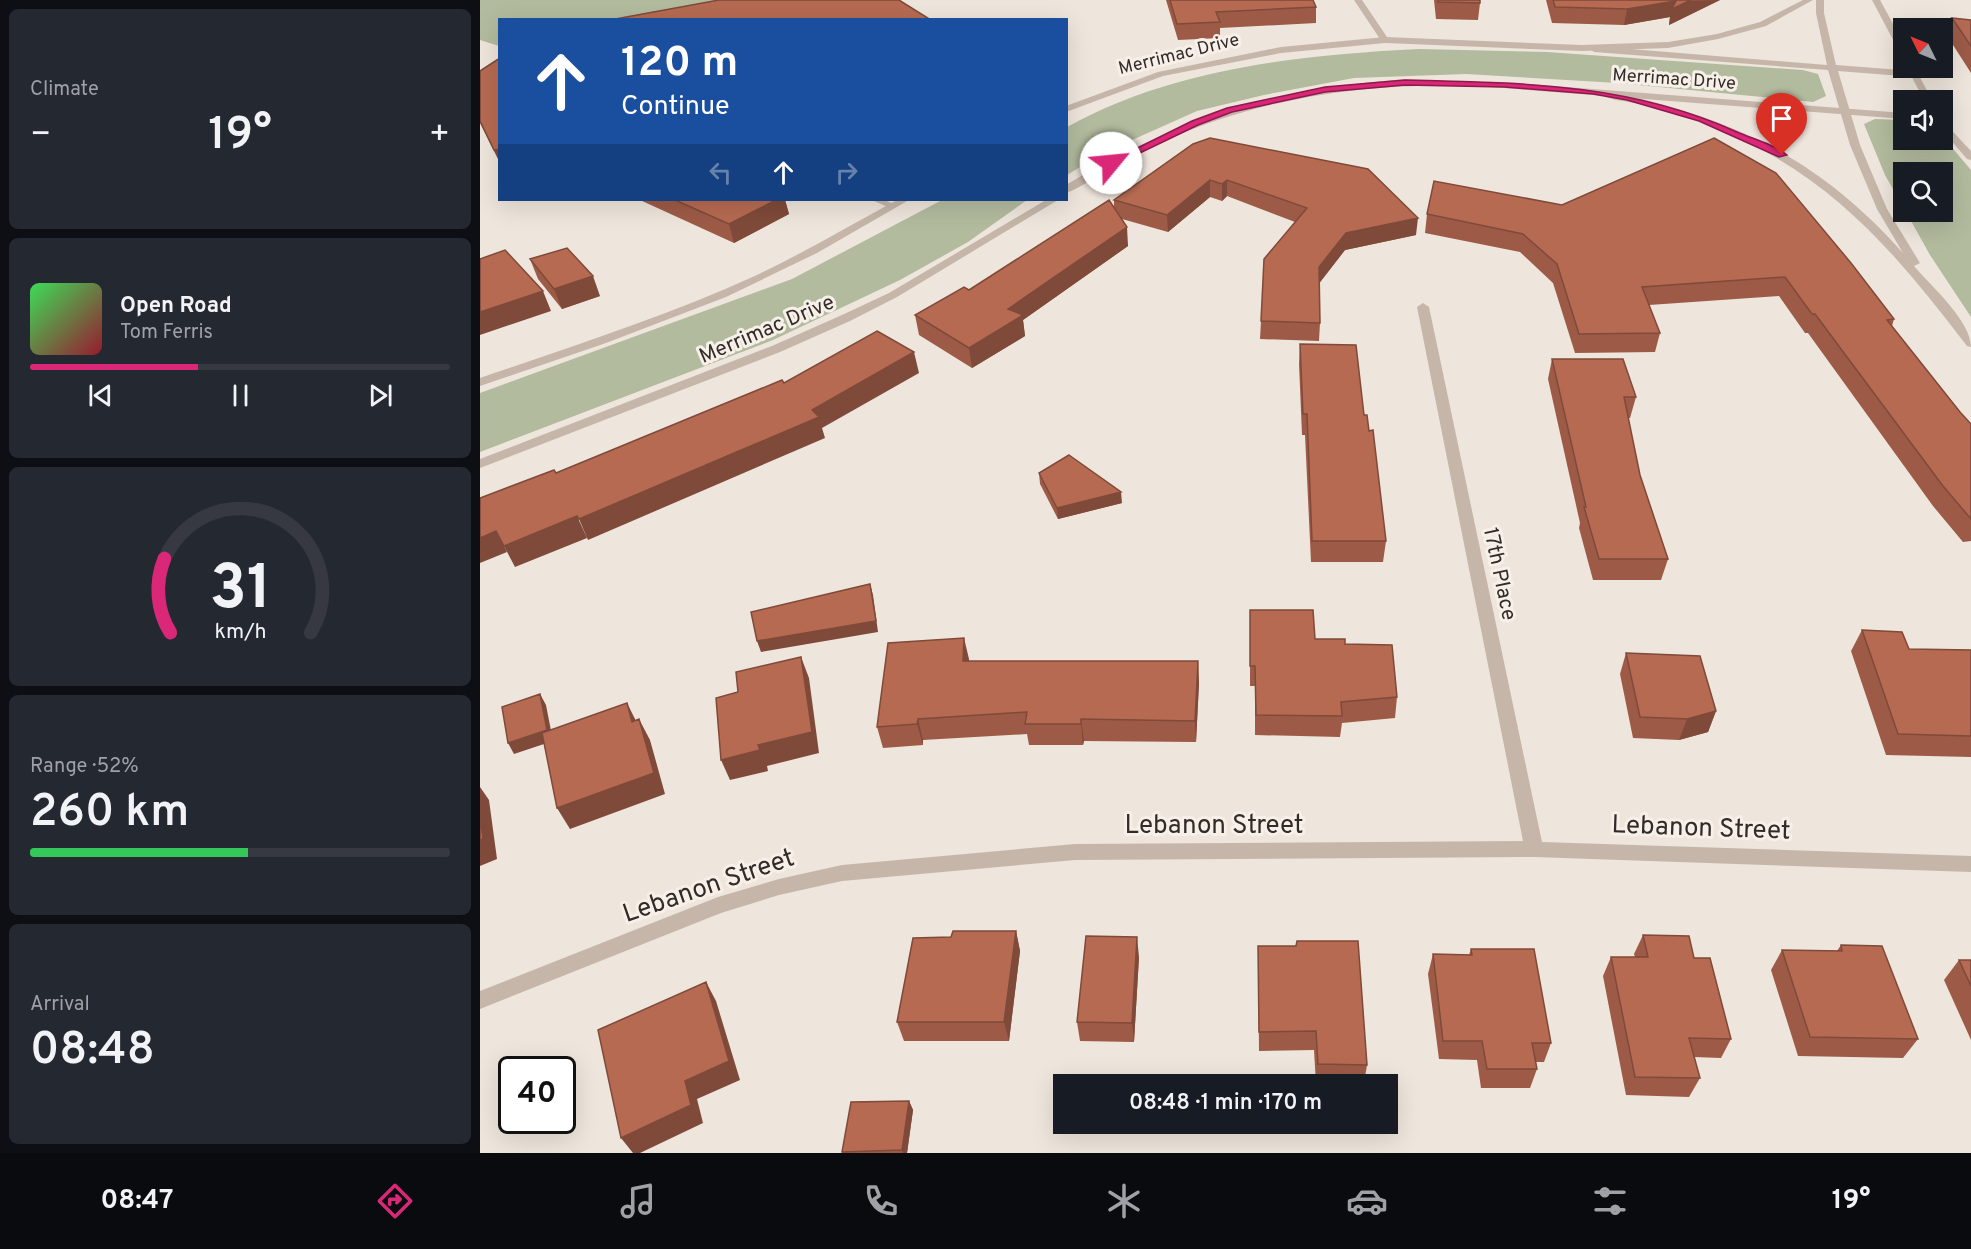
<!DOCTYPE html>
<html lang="en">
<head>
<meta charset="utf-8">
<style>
	:root { --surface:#171b24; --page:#242831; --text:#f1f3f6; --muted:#9ea1a6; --line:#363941; --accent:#db2777 }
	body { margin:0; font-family:Overpass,sans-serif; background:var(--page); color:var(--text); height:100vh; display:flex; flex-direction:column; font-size:22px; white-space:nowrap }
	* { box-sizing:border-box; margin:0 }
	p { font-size:20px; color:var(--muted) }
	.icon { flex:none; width:33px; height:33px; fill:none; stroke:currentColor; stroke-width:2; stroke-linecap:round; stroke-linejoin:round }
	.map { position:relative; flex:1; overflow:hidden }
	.sheet { display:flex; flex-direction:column; gap:9px; padding:9px; background:#0d0f14; width:480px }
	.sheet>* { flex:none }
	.hud { position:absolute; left:18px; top:18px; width:570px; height:183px; border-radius:0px; box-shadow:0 6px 24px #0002; background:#1a4fa0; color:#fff; overflow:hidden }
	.needle { width:39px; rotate:313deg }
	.buttons { position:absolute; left:1413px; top:18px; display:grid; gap:12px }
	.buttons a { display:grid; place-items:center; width:60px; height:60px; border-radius:0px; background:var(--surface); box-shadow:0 6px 24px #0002; font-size:30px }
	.speed { position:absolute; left:18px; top:1056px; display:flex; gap:12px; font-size:30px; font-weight:700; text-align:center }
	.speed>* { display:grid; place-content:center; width:78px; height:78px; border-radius:50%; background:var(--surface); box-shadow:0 6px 24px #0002; line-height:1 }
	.speed .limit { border:3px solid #111; border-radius:9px; background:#fff; color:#111 }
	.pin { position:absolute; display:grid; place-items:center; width:51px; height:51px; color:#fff; margin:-62px -26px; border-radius:50% 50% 50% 0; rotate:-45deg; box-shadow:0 0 6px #0007 }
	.pin .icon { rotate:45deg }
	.me { position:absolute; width:66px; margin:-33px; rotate:62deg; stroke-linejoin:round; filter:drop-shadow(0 0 4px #0008) }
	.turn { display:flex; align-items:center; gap:21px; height:126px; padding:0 24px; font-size:27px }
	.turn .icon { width:78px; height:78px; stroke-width:2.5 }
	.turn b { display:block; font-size:42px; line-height:51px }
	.lanes { display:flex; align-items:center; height:57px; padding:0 24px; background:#0003; justify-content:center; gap:30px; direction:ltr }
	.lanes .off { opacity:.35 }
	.big { font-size:45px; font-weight:600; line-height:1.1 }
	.sheet .card { flex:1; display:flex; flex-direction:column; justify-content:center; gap:9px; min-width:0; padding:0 21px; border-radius:9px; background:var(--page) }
	.sheet .dial { align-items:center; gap:0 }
	.dial svg { height:156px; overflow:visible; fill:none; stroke:var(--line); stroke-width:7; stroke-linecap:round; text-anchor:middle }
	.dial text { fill:var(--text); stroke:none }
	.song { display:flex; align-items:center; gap:18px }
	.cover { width:72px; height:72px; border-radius:9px; background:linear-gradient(135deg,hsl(130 70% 55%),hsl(350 70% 35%)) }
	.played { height:6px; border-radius:3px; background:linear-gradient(90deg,var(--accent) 40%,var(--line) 40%) }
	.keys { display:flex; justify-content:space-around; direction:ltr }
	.heat { display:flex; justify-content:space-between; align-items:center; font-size:33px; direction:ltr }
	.charge { height:9px; border-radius:4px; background:linear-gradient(90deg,#34c759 52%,var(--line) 0) }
	.trip { position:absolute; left:573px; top:1074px; width:345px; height:60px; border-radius:0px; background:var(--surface); box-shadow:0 6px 24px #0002; font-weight:600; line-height:60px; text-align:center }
	.dock { display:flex; height:96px; justify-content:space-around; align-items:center; background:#090b0e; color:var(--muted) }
	.dock .icon { width:42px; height:42px }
	.dock .active { color:var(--accent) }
	.dock b { font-size:27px; color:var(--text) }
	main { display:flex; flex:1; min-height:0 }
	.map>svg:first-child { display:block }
	.green { fill:#b2bb9e }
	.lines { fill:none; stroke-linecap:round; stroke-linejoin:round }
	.minor { fill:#c5b6a9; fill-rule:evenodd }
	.tertiary { fill:#c5b6a9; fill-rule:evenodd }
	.wall { fill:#9d5b47 }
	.shaded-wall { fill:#7f4a39 }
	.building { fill:#b66a52; stroke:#7f4a39; stroke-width:1.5 }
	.route { fill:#db2777; stroke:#8e194d; stroke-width:1.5 }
	.labels { text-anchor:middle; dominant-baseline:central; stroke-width:6; stroke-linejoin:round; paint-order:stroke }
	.far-street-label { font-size:18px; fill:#332b28; stroke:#f7f0e8 }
	.street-label { font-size:21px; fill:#332b28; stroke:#f7f0e8 }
	.near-street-label { font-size:26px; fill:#332b28; stroke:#f7f0e8 }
</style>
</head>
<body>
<main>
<section class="sheet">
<div class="card"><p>Climate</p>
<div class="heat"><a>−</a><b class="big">19°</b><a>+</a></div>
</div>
<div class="card">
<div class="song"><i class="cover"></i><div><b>Open Road</b><p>Tom Ferris</p></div></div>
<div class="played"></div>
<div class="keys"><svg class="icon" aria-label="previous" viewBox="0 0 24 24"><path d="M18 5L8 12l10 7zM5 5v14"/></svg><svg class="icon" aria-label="pause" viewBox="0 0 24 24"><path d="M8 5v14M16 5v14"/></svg><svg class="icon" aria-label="next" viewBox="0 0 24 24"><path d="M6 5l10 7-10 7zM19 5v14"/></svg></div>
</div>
<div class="card dial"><svg viewBox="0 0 100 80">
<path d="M14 69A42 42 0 1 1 86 69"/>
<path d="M14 69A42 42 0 0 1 11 31" stroke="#db2777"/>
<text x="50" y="56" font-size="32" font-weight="700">31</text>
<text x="50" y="72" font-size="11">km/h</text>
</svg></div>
<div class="card"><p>Range · 52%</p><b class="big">260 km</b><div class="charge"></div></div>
<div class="card"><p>Arrival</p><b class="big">08:48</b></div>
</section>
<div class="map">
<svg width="1491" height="1153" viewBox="0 0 1491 1153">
	<rect width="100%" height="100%" fill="#eee5dc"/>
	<path class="green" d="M0,0H311L217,19L20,20L19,46L0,40Z
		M939,49L1067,52L1323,70L1338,74L1346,96L1333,102L1138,83L986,74L874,78L784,95L717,111L623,153L587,175V127C693,68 820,55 939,49Z
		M1395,119L1423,120L1424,140H1462L1463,137L1491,170V317L1450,255L1426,212H1462V172H1424L1423,207L1405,175L1384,124Z
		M462,200H547L488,242L420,280L293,340L0,452V393L312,279Z"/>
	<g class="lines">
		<path class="minor" d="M874,0H882L909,40L908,42H902Z
			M1336,0H1344V13L1356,65L1434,71L1438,74L1434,77L1358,71L1380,145L1407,209L1440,263L1434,266C1451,286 1491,321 1491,347L1487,346C1414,251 1352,176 1238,129C1213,118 1187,110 1160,104C1148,101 1130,101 1120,94L1125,91C1249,116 1338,157 1423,253L1397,209L1370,145L1348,70L1114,52L1110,49L1114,46L1347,65L1336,13Z
			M1462,120L1491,151V160L1487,159L1462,130Z
			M392,200H405L417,206L412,209Z
			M943,303L949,307L1062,842L1491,856V872L1054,857L595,860L362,881L299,895L241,913L0,1009V991L238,897L299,879L362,865L595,844L1043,841L937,307Z"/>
		<path class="tertiary" d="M1323,0H1333L1286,26L1238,39L1188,48L1102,51L905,43L801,53L683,76L586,112V106L678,72L801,47L905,37L1102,45L1188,42L1237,34L1280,22Z
			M1392,0H1400L1424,44V55L1420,53Z
			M1427,68H1435L1452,100H1444Z
			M927,79L1020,82L1424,113V119L997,86C887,82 784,97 684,141C664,150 644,159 626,170C613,178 600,188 586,193V185C698,119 798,88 927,79Z
			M417,200H429L337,253L246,297L126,343L0,386V378C93,346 187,316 277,275C325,252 371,225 417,200Z
			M566,200H578L417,297L370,321L300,352L0,468V459L292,346L362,315L409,293Z"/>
	</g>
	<path class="wall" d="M686,0H833L836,7V23L740,28V38L698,40Z
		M954,0H1000V3L998,20L956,19Z
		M1066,0H1240L1189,25L1190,17L1144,25L1072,23Z
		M1472,18L1491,20V73L1466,34Z
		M20,58V163L0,123V71Z
		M1234,138L1414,319L1412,326L1480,412L1491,424V541L1483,542L1453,506L1328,333H1325L1299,296L1169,305L1180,333L1175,352L1095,353L1073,283L1040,252L945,233L947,214L1082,205Z
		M713,144L936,235L865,250L839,283L840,323L839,341L780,339L781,321L815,222L747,196L742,201L730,197L688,232L642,219L648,246L543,320L545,336L492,368L439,335L435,315L489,290L634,208V200Z
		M160,200H305L309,214L254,243Z
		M50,259L120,296L82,309L58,279Z
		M820,344L884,415L889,431L906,541L903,562H831L825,435H822L819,364Z
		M1072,359L1156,397L1150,418H1148L1160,475L1188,559L1181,580H1113L1099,528L1100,523L1068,379Z
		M559,473L642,503L578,519L560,484Z
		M770,610L835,639L865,644L917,697L915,718L862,723L860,737L775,735V686H770Z
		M1382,630L1429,649L1491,650V757L1406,755L1371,651Z
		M1146,653L1236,711L1228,732L1199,740L1153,738L1140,674Z
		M489,659V661H718L719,683L716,742L604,741L603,745H549L547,734L443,740V745L403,748L397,727Z
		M536,931L540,951L529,1041H424L417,1022Z
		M1163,935L1214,958L1251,1039L1241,1058L1214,1057L1220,1078L1209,1097L1146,1095L1123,976L1131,957H1155L1154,954Z
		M1361,945L1438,1039L1423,1058L1318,1056L1291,970L1302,950L1357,951Z
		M778,946L887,1065L884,1083H836L834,1050L779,1051Z
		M991,949L1071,1043L1064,1062H1055L1057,1069L1050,1088H1001L997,1060L959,1059L948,974L953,954L989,955Z
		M659,957L654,1042L600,1041L597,1022Z
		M1479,960H1491V1040L1464,980Z
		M429,1101L433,1110L427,1153H363L362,1152Z"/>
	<path class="shaded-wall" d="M1240,0L1189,25L1190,17L1144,25L1147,9L1196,1Z
		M20,149V163L14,150Z
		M730,180V197L688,232L687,215Z
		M747,180V196L742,201V184Z
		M296,200H305L309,214L254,243L249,224Z
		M938,218L936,235L865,250L838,285L839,267L866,233Z
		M647,227L648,246L543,320L545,336L492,368L489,348L528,309Z
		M113,276L120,296L82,309L74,289Z
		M63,291L71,311L0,335V312Z
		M434,352L439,373L342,428L345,438L108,540L99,519L332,410Z
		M641,492L642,503L578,519L577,508Z
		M97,516L107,538L35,567L24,546Z
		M16,531L27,552L0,563V538Z
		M390,584L393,595L398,632L281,652L277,641Z
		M484,638L489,659L487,682L483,661Z
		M321,657L329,678L339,753L287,766L288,771L250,780L241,760L278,745Z
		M718,661L719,683L716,742L715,721Z
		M60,694L66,705L73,741L34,754L28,743Z
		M147,703L158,725L152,722Z
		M1236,711L1228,732L1199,740L1207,719Z
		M159,719L170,740L185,794L90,829L77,808Z
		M438,719L443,740V745L437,724Z
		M601,719L604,741L603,745L601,724Z
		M0,787L9,800L17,859L0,866Z
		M536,931L540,951L529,1041L524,1022Z
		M657,937L659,957L654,1042L652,1023Z
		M226,982L236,1001L260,1080L217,1099L223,1123L160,1153H153L141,1138L205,1081Z
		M429,1101L433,1110L427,1153H423L422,1150Z"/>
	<path class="building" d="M239,0H419L451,20H130Z
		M690,0H833L836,7L736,12L740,22L697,24Z
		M958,0H1000V3L958,2Z
		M1073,0H1211L1192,9L1196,1L1147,9L1075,7Z
		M1472,18L1491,20V46Z
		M20,58V149L14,150L0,121V71Z
		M730,138L888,169L938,218L866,233L839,267L840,323L781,321L784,259L827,208L747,180L742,184L730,180L687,215L634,200L713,144Z
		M1234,138L1296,173L1371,263L1414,319L1407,320L1480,412L1491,424V519L1463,486L1335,314H1332L1305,277L1162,287L1180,333L1099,334L1077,264L1043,234L947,214L954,181L1082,205Z
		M195,200H296L249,224Z
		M629,200L647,227L528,309L543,315L489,348L435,315L484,287L489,290Z
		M87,248L113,276L74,289L50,259Z
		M25,250L63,291L0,312V259Z
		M397,331L434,352L332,410L339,417L99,519L97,516L24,546L16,531L0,538V498L74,470L76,473L302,380L304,383Z
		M820,344L876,345L884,415H887L889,431L893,430L906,541H832L827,414H823Z
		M1072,359H1143L1156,397H1144L1160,475L1188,559H1119L1104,507H1106Z
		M589,455L641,492L577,508L559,473Z
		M390,584L396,621L277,641L271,612Z
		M770,610H833L835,639H865V644L912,645L917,697L861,702L862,716L776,715L775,666H770Z
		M1382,630L1422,632L1429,649L1491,650V736L1418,734Z
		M484,638L483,661H718L715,721L601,719V724H545L547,712L438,719L437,724L397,727L408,643Z
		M1146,653L1220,656L1236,711L1207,719L1160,717Z
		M321,657L332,732L278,745L280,750L241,760L236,698L258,692L256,672Z
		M60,694L67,730L28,743L22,707Z
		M147,703L152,722L159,719L174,773L77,808L62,733Z
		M0,816L3,839L0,840Z
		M473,931H536L524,1022H417L433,938L471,937Z
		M1163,935L1209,936L1214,958H1230L1251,1039L1209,1038L1220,1078L1155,1077L1131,957H1168Z
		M606,936L657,937L652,1023L597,1022Z
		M817,941H878L887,1065L838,1064L836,1031L779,1032L778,946H816Z
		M1361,945L1402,946L1438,1039L1330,1037L1302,950L1362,951Z
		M991,949H1054L1071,1043H1052L1057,1069H1007L1002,1041H963L953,954L992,955Z
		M1479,960H1491V986Z
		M226,982L249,1061L205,1081L211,1105L141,1138L118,1030Z
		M429,1101L422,1150L362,1152L371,1102Z"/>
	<path class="route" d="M925,80C1043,83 1148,83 1257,132C1273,139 1294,144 1307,155L1299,157L1219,121L1147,100L1113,94L1024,87L925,85L845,92L752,112L718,125L635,165L627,163L712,121L747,108L845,87Z"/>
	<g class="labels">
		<g class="far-street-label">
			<text transform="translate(699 55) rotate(-14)">Merrimac Drive</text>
			<text transform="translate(1194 80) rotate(4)">Merrimac Drive</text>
		</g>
		<g class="street-label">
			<text transform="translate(287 330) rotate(-23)">Merrimac Drive</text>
			<text transform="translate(1019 574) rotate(78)">17th Place</text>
		</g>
		<g class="near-street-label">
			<text x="734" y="826">Lebanon Street</text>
			<text transform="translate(1221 829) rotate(2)">Lebanon Street</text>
			<text transform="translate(229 887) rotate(-19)">Lebanon Street</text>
		</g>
	</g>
</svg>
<div class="buttons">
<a><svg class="needle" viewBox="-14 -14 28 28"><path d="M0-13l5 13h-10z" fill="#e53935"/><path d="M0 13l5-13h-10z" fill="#9ea1a6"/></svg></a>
<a><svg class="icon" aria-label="sound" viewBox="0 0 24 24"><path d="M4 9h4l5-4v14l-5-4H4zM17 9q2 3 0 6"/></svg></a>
<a><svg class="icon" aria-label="search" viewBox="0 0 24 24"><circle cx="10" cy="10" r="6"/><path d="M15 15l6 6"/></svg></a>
</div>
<div class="speed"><div class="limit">40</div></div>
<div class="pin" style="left:1302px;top:155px;background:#d93025"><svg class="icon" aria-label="arrive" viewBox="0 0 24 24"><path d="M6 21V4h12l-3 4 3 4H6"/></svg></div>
<svg class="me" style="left:631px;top:163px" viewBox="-20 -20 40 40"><circle r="19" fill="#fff"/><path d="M0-13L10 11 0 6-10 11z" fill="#db2777"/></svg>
<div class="trip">08:48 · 1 min · 170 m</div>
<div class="hud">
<div class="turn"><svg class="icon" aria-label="ahead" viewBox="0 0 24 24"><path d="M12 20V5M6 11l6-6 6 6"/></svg><div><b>120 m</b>Continue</div></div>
<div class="lanes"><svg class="icon off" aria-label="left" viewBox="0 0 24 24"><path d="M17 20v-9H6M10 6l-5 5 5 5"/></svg><svg class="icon" aria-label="ahead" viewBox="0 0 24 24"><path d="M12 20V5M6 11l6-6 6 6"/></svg><svg class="icon off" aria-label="right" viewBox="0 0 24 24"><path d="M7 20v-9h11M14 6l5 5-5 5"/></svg></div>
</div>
</div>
</main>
<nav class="dock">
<b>08:47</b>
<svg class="icon active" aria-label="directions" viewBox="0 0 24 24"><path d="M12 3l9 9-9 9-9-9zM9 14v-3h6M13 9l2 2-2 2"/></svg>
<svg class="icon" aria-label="music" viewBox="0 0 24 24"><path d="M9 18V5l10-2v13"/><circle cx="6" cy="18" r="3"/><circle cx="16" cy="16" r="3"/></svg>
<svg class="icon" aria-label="phone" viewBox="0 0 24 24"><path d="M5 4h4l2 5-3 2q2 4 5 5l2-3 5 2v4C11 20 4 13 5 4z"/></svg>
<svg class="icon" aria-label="climate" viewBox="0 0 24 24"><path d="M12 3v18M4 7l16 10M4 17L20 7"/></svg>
<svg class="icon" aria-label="car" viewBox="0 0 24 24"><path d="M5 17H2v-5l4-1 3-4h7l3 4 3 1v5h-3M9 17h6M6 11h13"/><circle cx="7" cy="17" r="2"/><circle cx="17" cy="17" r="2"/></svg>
<svg class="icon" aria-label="filters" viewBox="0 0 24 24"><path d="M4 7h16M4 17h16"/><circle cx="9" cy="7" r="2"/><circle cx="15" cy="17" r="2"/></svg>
<b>19°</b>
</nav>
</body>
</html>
